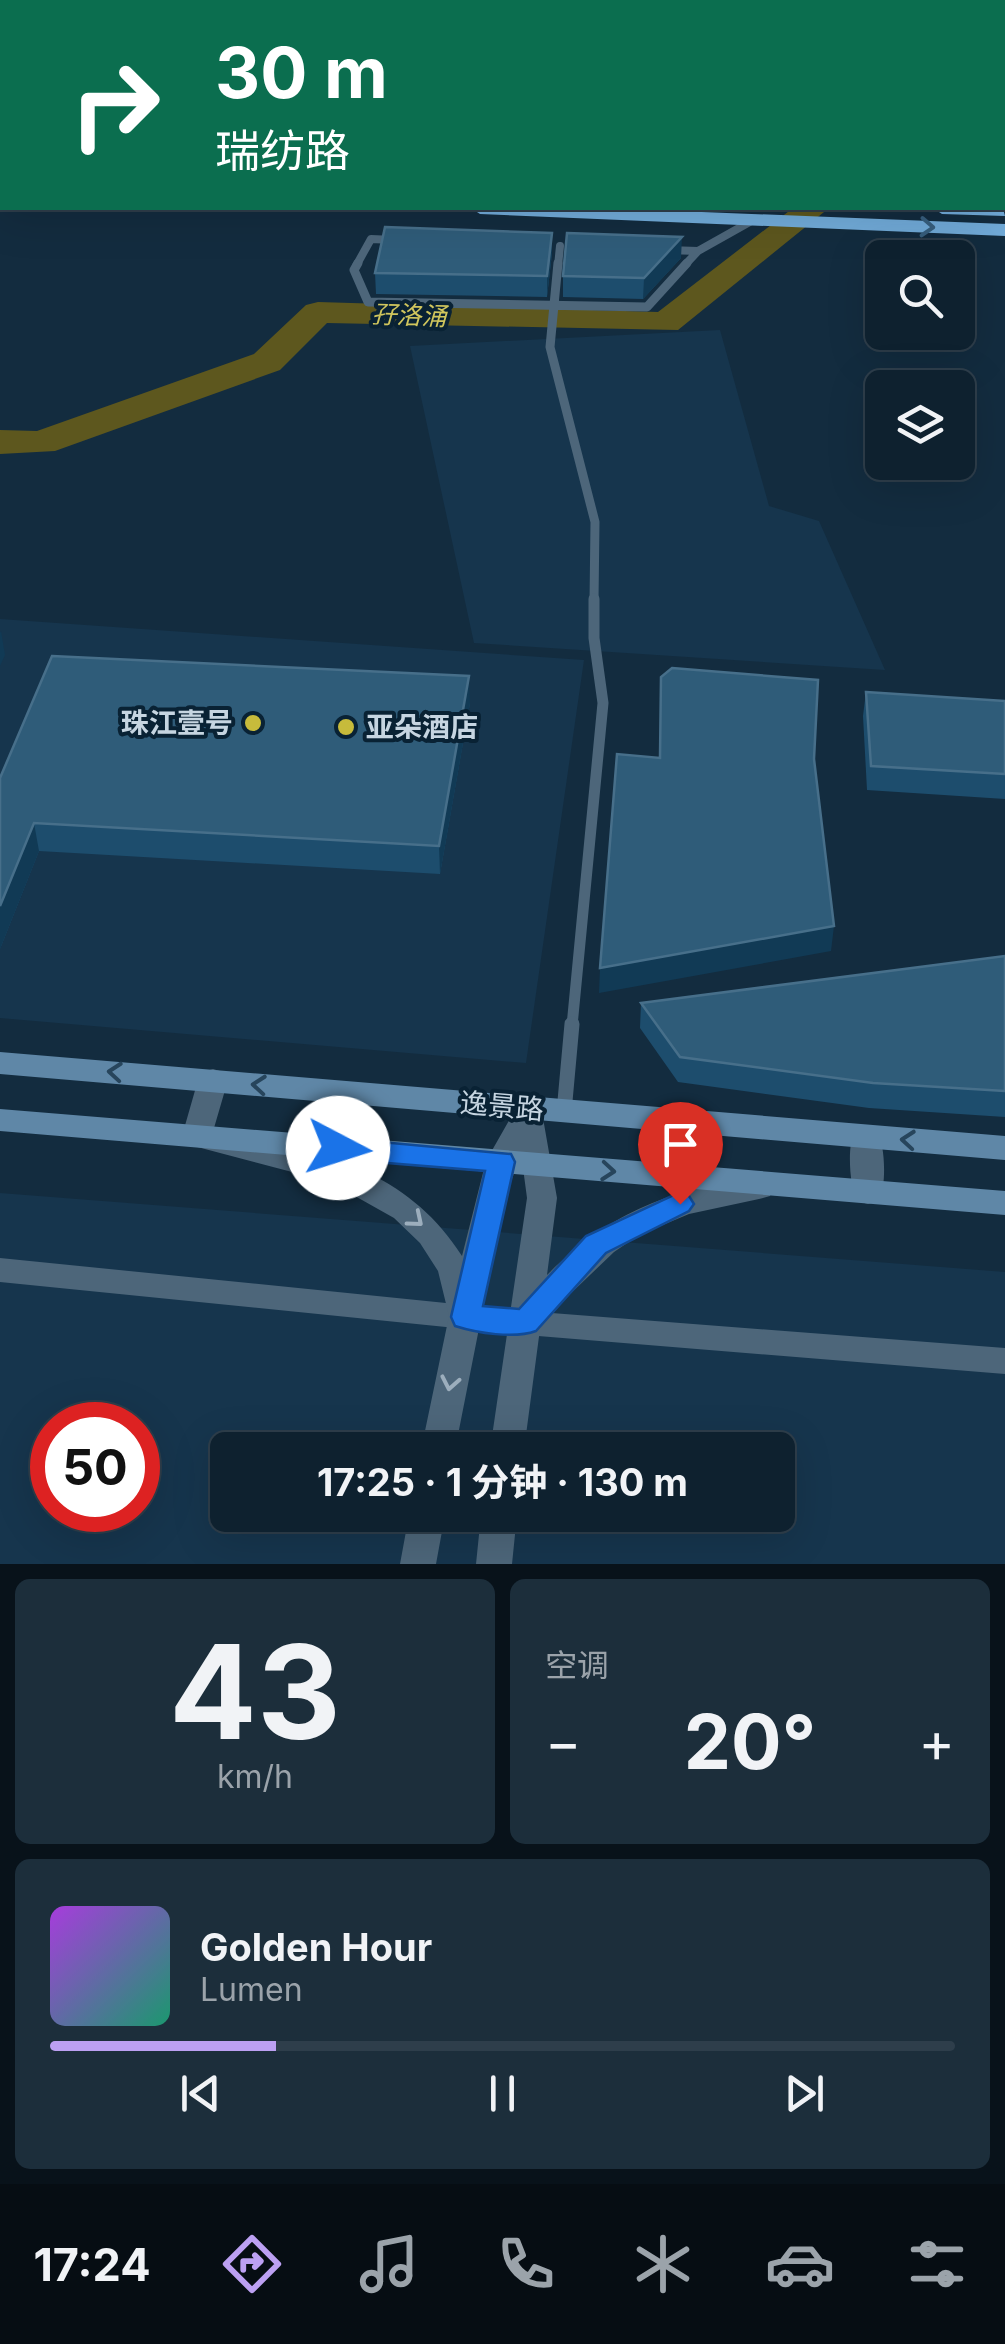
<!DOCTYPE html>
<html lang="zh">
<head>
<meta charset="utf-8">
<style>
	:root { --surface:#0e212f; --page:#1c2e3b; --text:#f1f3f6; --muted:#9ba3aa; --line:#2e3e4b; --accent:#bca0f2 }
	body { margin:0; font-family:Inter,"Noto Sans SC",sans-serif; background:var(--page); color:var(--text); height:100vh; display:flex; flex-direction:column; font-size:38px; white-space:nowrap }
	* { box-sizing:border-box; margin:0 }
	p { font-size:32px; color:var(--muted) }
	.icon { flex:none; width:55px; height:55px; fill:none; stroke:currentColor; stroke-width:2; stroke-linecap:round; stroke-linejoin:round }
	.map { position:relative; height:1564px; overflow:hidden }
	.details { display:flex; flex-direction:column; gap:15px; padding:15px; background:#08121a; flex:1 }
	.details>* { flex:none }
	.guide { position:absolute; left:0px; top:0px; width:1005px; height:210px; box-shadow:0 10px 40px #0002,0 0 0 2px var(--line); background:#0b6e4f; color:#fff; overflow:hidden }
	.controls { position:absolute; left:865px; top:240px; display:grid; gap:20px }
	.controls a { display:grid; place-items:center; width:110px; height:110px; border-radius:15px; background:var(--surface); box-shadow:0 10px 40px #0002,0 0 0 2px var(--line); font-size:50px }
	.speed { position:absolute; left:30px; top:1402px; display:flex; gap:20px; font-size:50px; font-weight:700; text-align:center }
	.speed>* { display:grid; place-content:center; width:130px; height:130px; border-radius:50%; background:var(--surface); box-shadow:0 10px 40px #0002,0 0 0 2px var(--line); line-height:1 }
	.speed .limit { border:15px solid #d22; background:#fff; color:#111 }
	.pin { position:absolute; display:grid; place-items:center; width:85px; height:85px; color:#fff; margin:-102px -42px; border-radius:50% 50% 50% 0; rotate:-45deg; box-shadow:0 0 10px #0007 }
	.pin .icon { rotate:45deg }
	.me { position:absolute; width:110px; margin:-55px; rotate:95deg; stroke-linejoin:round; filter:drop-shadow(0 0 8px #0008) }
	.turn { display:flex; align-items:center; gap:35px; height:210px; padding:0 50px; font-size:45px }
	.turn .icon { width:130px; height:130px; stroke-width:2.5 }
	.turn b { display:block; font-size:70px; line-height:85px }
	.big { font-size:75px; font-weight:700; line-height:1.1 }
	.details .card { flex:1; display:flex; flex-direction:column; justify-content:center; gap:15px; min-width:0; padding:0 35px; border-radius:15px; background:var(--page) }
	.details .dial { align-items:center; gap:0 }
	.dial b { font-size:130px; line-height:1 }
	.song { display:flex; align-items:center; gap:30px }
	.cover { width:120px; height:120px; border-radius:15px; background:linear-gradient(135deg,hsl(280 70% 55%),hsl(160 70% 35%)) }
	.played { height:10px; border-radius:5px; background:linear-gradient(90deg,var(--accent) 25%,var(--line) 25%) }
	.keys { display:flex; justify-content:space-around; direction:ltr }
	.heat { display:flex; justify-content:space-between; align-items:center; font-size:55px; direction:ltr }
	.details .tiles { flex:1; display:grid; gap:15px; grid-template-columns:1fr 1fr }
	.card:last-child { grid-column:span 2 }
	.trip { position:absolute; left:210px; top:1432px; width:585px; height:100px; border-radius:15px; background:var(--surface); box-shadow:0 10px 40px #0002,0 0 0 2px var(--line); font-weight:700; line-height:100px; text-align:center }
	.menu { display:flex; height:160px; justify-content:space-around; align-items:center; background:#060d13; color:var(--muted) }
	.menu .icon { width:70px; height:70px }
	.menu .active { color:var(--accent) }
	.menu b { font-size:45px; color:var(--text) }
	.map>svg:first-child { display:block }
	.built { fill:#16354d; fill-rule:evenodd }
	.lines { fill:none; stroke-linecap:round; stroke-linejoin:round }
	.river { fill:#5d571e; fill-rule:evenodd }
	.service-far3 { stroke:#4d667a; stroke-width:8 }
	.service-far2 { stroke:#4d667a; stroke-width:9 }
	.service-far1 { stroke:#4d667a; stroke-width:11 }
	.service { stroke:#4d667a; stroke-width:15 }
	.minor { fill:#4d667a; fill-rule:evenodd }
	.tertiary { fill:#4d667a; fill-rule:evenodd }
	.secondary { fill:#5f87a7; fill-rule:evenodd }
	.trunk { fill:#72acda; fill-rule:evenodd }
	.wall { fill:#1d4d6d }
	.shaded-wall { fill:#113a55 }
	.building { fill:#2f5c79; stroke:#476f8a; stroke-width:2.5 }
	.oneway { stroke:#38607f }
	.oneway2 { stroke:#27455c }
	.oneway3 { stroke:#9caebd }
	.route { fill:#1a73e8; stroke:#114b97; stroke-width:2.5 }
	.poi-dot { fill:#c7bb3b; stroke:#092234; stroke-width:4 }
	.labels { text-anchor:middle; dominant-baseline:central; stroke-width:8; stroke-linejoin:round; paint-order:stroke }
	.far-water-label { font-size:25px; font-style:italic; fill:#d0c65d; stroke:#092234 }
	.poi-label { font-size:28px; font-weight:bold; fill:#c6d5e1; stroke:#092234; text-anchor:end }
	.street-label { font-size:28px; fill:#c6d5e1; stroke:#092234 }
</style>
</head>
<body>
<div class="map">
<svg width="1005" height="1564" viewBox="0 0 1005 1564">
	<rect width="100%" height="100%" fill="#132c3f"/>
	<path class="built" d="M720,330L769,506L819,521L885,670L474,643L410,346Z
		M0,619L584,660L526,1063L0,1018Z
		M0,1193L1005,1272V1564H0ZM52,1425H138V1510H52ZM228,1450H778V1515H228Z"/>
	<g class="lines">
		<path class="river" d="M1002,126H1005V144H1002Z
			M793,208H829L678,330L327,323L280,370L55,451L0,454V430L37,431L254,354L306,305L318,302L658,312Z"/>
		<path class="service-far3" d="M667,250L698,251L755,219
			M356,266L371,239L394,240
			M558,266L560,246
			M684,266L698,251"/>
		<path class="service-far2" d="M358,263L354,270L368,302L647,307L687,263
			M558,263L550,347L595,522L594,601"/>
		<path class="service-far1" d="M572,1026L603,703L594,638V599"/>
		<path class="service" d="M564,1112L572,1024"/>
		<path class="minor" d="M557,0H569V2H557Z
			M894,0H927L928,2H895Z
			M1002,8H1005V16H1002Z
			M0,1258L526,1311L1005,1348V1374L526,1335L0,1282Z"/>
		<path class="tertiary" d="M213,1069L223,1072L228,1080L214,1128C312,1149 405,1166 462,1256L486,1161L520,1101L530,1098L540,1101L557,1198L547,1275C611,1211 671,1190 759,1175L770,1178L774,1187L770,1196L759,1199L689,1214L639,1235L614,1252L566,1298L540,1329L524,1450H490L527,1198L521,1153L504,1202L455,1450H421L449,1316L438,1271L420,1243L394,1218L330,1182L186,1144L182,1136L198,1080L203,1072Z
			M866,1125L877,1129C885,1145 887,1184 879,1201L868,1204L857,1201C849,1184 847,1145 855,1129Z
			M409,1515H445L436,1564H400Z
			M481,1515H517L512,1564H476Z"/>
		<path class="secondary" d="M0,1052L1005,1136V1160L0,1074Z
			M0,1109L1005,1191V1215L0,1131Z"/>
		<path class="trunk" d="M0,161H2V171H0Z
			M0,182H2V192H0Z
			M1002,204L1005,216L942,214L933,208Z
			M471,208H602L1005,224V236L480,214Z"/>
	</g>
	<path class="wall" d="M552,233V253L547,297L376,294L375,273Z
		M681,258L643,299L563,297V276Z
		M52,656L470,703L440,874L39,851L0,949Z
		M866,692L1005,701V799L867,790L863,716Z
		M1005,956V1117L869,1108L678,1082L640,1028L641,1003Z"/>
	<path class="shaded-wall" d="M552,233V253L547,297V276Z
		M682,237L681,258L643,299L644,278Z
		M1,631L5,655L0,666V633Z
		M469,676L470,703L440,874L439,846Z
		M34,823L39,851L0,949V906Z
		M834,926L831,951L599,993L600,968Z"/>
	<path class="building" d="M385,227L552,233L547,276L375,273Z
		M567,233L682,237L644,278L563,276Z
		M52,656L469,676L439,846L34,823L0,906V778Z
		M672,668L818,680L814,759L834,926L600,968L617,754L660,758L661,677Z
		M866,692L1005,701V774L871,766Z
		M1005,956V1091L873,1083L680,1057L641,1003Z"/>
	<defs><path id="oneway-chevron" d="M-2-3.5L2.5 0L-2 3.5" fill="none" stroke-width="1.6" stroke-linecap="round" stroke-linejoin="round" transform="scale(2.5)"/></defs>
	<use class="oneway" href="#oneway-chevron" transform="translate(927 227) rotate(3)"/>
	<g class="oneway2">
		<use href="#oneway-chevron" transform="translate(115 1072) rotate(-175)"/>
		<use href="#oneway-chevron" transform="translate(259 1085) rotate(-175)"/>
		<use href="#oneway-chevron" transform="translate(908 1140) rotate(-175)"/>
		<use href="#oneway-chevron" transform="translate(608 1171) rotate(5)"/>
	</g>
	<g class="oneway3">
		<use href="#oneway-chevron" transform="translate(416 1220) rotate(40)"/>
		<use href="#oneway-chevron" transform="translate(450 1383) rotate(101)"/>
	</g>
	<path class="route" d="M338,1138L511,1154L515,1162L483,1306L519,1309L586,1236L680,1192L689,1196L694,1204L689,1211L606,1253L536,1331C514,1339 477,1333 455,1326L451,1317L485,1171L338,1159L325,1148Z"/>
	<g class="poi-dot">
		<circle cx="253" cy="723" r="10"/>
		<circle cx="346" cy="727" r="10"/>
	</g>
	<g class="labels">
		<g class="far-water-label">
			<text transform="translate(409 315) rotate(2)">孖洛涌</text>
		</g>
		<g class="poi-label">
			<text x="233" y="723">珠江壹号</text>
			<text x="366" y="727" text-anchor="start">亚朵酒店</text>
		</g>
		<g class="street-label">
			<text transform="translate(502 1106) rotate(5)">逸景路</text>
		</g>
	</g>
</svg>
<div class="controls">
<a><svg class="icon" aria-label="search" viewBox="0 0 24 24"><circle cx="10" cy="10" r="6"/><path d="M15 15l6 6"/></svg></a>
<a><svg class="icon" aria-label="layers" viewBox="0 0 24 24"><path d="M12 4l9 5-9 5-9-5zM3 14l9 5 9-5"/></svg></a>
</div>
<div class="speed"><div class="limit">50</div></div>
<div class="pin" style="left:680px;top:1204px;background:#d93025"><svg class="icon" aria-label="arrive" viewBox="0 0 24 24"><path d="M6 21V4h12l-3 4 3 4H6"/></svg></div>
<svg class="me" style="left:338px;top:1148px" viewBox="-20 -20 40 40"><circle r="19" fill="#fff"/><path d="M0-13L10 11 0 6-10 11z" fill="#1a73e8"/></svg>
<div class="trip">17:25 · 1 分钟 · 130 m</div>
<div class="guide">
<div class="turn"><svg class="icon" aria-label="right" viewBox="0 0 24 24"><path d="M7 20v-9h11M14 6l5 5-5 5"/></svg><div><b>30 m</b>瑞纺路</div></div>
</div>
</div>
<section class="details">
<div class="tiles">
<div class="card dial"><b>43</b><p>km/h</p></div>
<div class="card"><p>空调</p>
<div class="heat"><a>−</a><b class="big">20°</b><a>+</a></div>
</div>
<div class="card">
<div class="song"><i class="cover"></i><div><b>Golden Hour</b><p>Lumen</p></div></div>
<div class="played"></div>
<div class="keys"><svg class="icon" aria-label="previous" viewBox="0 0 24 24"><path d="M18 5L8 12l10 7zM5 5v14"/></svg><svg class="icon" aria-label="pause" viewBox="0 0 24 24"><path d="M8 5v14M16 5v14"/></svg><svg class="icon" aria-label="next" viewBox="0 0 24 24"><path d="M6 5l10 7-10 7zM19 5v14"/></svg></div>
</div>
</div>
</section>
<nav class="menu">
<b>17:24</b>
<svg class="icon active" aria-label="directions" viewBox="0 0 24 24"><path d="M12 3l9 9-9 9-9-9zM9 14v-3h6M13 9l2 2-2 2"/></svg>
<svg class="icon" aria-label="music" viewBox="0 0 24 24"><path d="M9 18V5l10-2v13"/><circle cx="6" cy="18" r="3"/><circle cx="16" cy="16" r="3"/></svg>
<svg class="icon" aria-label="phone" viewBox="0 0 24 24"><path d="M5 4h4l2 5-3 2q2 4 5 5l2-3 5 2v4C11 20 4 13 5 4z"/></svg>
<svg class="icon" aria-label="climate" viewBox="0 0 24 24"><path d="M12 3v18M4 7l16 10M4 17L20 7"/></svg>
<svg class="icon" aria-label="car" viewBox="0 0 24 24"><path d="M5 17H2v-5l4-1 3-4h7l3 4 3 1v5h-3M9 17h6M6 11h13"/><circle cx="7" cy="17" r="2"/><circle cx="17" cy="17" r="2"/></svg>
<svg class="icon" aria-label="filters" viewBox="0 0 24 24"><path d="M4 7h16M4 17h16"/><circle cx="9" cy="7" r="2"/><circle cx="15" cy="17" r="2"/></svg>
</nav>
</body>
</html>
